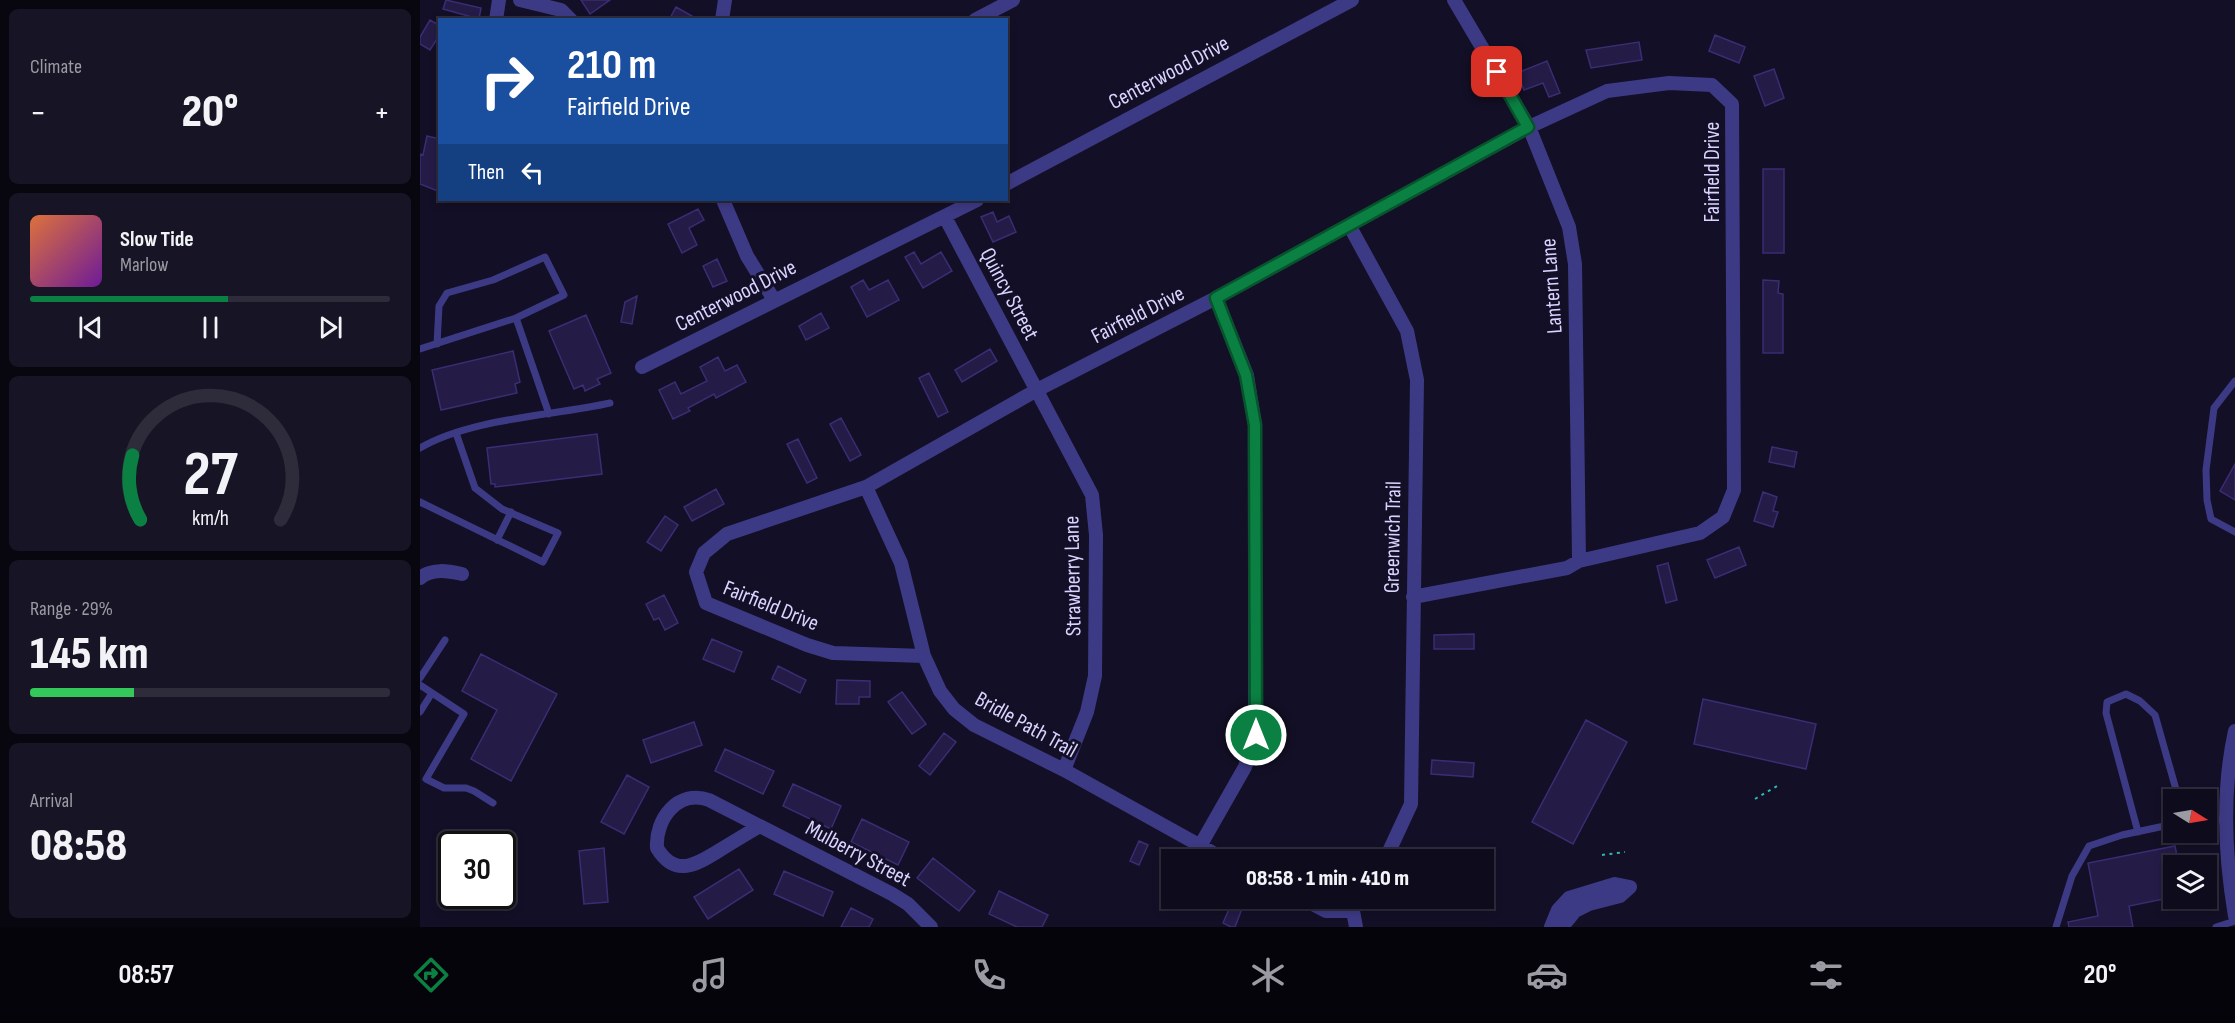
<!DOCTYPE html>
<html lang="en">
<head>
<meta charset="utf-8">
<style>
	:root { --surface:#0e0b1c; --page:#171425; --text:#f1f3f6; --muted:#9b9ba3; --line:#2e2b3b; --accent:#0b8043 }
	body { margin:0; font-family:"Sofia Sans Condensed",sans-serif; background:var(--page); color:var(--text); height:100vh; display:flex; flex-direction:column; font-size:22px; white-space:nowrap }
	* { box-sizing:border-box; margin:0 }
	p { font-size:20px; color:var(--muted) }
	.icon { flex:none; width:33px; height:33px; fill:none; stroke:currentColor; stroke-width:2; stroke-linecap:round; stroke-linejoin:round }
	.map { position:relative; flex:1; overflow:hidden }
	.side { display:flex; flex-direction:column; gap:9px; padding:9px; background:#08060f; width:420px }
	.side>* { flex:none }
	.guide { position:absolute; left:18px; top:18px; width:570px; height:183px; border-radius:0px; box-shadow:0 3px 9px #0003,0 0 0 2px var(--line); background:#1a4fa0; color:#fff; overflow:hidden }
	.needle { width:39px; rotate:101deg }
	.fabs { position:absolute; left:1743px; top:789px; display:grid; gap:12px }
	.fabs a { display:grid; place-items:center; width:54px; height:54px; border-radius:0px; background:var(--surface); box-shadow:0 3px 9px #0003,0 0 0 2px var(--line); font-size:30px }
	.speed { position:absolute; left:18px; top:831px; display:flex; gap:12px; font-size:30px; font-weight:700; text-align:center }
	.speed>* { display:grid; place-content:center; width:78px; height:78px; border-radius:50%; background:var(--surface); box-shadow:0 3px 9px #0003,0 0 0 2px var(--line); line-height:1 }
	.speed .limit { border:3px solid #111; border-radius:9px; background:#fff; color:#111 }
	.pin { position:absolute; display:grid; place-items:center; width:51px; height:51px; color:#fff; margin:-26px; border-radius:12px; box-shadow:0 3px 9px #0006 }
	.me { position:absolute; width:66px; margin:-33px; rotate:0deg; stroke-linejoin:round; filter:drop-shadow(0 0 4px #0008) }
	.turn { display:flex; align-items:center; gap:21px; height:126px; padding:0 30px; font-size:27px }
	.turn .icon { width:78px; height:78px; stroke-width:2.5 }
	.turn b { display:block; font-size:42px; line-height:51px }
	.then { display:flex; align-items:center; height:57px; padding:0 30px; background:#0003; gap:12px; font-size:22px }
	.big { font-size:45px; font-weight:800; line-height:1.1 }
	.side .widget { flex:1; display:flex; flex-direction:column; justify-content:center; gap:9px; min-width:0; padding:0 21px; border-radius:9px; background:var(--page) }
	.side .dial { align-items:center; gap:0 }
	.dial svg { height:156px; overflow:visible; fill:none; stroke:var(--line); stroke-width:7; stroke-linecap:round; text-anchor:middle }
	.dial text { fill:var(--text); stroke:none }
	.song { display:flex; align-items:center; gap:18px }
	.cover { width:72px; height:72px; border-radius:9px; background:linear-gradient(135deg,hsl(20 70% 55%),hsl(280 70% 35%)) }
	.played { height:6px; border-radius:3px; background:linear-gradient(90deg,var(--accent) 55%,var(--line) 55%) }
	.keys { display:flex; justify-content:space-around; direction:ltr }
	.heat { display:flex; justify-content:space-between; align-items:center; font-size:33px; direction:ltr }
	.charge { height:9px; border-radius:4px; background:linear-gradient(90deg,#34c759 29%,var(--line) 0) }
	.trip { position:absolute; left:741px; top:849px; width:333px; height:60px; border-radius:0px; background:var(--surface); box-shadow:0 3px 9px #0003,0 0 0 2px var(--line); font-weight:800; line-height:60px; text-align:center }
	.tab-bar { display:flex; height:96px; justify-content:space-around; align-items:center; background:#06040b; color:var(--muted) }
	.tab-bar .icon { width:42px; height:42px }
	.tab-bar .active { color:var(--accent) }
	.tab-bar b { font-size:27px; color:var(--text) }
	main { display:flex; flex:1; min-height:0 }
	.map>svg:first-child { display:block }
	.building { fill:#241b47; stroke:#3b2d73; stroke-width:1.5 }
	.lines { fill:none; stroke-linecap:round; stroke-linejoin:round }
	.path { stroke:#2fb8b0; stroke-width:2; stroke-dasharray:3 4.5; stroke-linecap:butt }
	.service { stroke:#3d3a85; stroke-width:7 }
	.minor { stroke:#3d3a85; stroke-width:14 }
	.route-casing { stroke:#07532c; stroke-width:15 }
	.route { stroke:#0b8043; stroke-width:10 }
	.labels { text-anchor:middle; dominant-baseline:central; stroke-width:6; stroke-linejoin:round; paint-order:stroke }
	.street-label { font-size:22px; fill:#d9d4ff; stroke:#130f26 }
</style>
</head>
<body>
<main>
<section class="side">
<div class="widget"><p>Climate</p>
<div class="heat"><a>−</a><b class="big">20°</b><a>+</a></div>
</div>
<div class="widget">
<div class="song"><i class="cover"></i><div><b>Slow Tide</b><p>Marlow</p></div></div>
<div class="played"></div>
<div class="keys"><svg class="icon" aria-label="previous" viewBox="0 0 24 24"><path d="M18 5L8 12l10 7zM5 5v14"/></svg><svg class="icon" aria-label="pause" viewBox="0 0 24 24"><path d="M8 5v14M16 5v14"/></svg><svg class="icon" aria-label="next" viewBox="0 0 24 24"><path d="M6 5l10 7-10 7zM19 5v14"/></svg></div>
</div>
<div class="widget dial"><svg viewBox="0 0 100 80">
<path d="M14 69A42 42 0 1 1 86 69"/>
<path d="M14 69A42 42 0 0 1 10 36" stroke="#0b8043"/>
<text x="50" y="56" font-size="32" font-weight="700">27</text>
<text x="50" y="72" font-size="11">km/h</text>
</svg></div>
<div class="widget"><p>Range · 29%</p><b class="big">145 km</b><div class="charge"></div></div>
<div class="widget"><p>Arrival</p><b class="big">08:58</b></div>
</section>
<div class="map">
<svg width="1815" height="927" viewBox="0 0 1815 927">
	<rect width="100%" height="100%" fill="#130f26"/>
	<path class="building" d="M26,0L61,8L59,19L23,9Z
		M161,0H190L170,14Z
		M256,7L279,20H249Z
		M10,20L20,26V34L10,50L0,44V37Z
		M1295,35L1325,47L1319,63L1289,51Z
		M1219,42L1222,60L1171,68L1166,50Z
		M1127,61L1140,93L1129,97L1123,83L1104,90L1097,73Z
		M1354,69L1364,98L1345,106L1334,76Z
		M7,136L20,139V192L0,184V154L3,155Z
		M1343,169H1364V253H1343Z
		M278,209L284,220L269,228L277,245L262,253L248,224Z
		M573,212L577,222L589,216L596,232L573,242L561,217Z
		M494,252L501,264L521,252L532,271L503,288L485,257Z
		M297,259L307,281L293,287L283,266Z
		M443,280L449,290L468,280L479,300L447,317L431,287Z
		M1343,280L1359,281L1358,293L1363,294V353H1343Z
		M217,296L212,324L201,322L205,302Z
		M401,313L409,328L386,340L379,326Z
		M166,315L191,373L177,379L180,384L165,391L163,385L154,389L129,331Z
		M570,349L577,361L542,382L535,370Z
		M93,351L100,382L95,384L97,393L21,410L12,370Z
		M298,357L305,371L317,365L326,382L296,398L294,394L268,408L270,411L253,419L239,390L255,382L261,394L287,381L280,367Z
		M509,373L528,412L518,417L499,378Z
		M421,418L441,455L430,461L410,424Z
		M177,434L182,474L75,487V484H71L67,448Z
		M378,439L397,478L387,483L367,444Z
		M1352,447L1377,452L1374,467L1349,462Z
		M1815,464V500L1800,491Z
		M296,489L304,504L272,521L264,507Z
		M1343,492L1357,497L1353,511L1358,512L1353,527L1334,521Z
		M245,516L258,525L241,551L227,542Z
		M1319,547L1326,565L1295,578L1287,560Z
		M1248,563L1257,600L1246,603L1237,566Z
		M244,595L258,623L245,630L239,618L234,620L226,604Z
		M1054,634V649H1014V635Z
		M292,639L322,652L314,672L283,659Z
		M61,654L137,694L91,781L51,759L77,710L42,691Z
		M358,666L386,680L380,693L352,679Z
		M417,680L450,681V697H439V704H416Z
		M482,692L506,724L492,734L468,702Z
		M1283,699L1396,724L1386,769L1274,744Z
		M1166,720L1207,742L1153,844L1112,822Z
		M274,722L282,745L231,763L223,740Z
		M524,733L536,742L510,775L499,766Z
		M305,749L354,771L343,794L295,771Z
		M1012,760L1054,763L1053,777L1011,774Z
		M207,775L229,787L204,834L181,822Z
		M373,784L421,806L411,829L363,806Z
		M442,819L489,842L478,865L431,842Z
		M719,841L728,845L719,865L710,861Z
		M1755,846L1759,866H1754V897L1709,906L1713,927H1649L1648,922L1678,916L1668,863Z
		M184,848L188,902L164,904L159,851Z
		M513,858L555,891L539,911L497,878Z
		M319,869L333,890L288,919L274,897Z
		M364,871L413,892L403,916L354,894Z
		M579,891L628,915L622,927H597L569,914Z
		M814,898H826L815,927H811L803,923Z
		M431,908L453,919L449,927H421Z"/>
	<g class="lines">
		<path class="path" d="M1335,799L1357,786
			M1182,855L1205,852"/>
		<path class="service" d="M17,344L19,306L27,293L73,280L125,257L144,295L96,318L129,414
			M0,349L96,318
			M1815,381L1794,408L1786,470L1787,500L1791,519L1815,532
			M0,448C51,418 132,416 190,403
			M0,502L123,562L138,533L82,509L55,488L36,433
			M77,540L91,512
			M0,678L25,640
			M0,685L44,714L6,779L24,788H46L54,791L73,803
			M0,712L12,693
			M1786,821L1807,819
			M1718,832L1686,713L1687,702L1706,694L1720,701L1735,715L1759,800
			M1636,927L1652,876L1669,846L1702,835L1754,824
			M1796,927L1815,921"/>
		<path class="minor" d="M100,0L141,10L151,20
			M1034,0L1109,127L1149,227L1155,264L1159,561
			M76,20L79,0
			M302,20L305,0
			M555,20L593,0
			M586,184L932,0
			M303,200L327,256L354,300
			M525,217L672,495L676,535L675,676L667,712L644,770
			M929,225L987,331L997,380L991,804L965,860
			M222,367L557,200
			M446,487L481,563L504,656L520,691L534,709L554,725L644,770L806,860
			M0,578C12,568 28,571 42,574
			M504,656L413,653L387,645L286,603L276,572L284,553L307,534L446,487L617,390L796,298L1109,127L1187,91L1249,83L1292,85L1312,104L1314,490L1303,517L1280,533L1159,561L1147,568L993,597
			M1815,731C1802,790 1805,857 1815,916
			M340,826C326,834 313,842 300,850C276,865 255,878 237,848C235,819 258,789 289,800L472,894L488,904L511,927
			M780,846L825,767L835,735V425L827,375L796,298
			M881,898L906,911H933
			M933,911L936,927
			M1131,927L1138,910L1149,898L1195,884L1210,887
			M1142,927L1155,911L1169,904L1200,896L1210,887"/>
	</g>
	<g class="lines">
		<defs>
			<path id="route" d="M836,735L835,425L826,375L796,298L1108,127L1077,72"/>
		</defs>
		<use href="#route" class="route-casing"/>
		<use href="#route" class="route"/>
	</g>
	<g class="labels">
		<g class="street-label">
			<text transform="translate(749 73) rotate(-28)">Centerwood Drive</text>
			<text transform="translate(1292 172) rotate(-90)">Fairfield Drive</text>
			<text transform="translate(1132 286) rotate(-94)">Lantern Lane</text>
			<text transform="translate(589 294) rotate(62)">Quincy Street</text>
			<text transform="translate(316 296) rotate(-27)">Centerwood Drive</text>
			<text transform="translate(718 315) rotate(-27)">Fairfield Drive</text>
			<text transform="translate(973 537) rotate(-89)">Greenwich Trail</text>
			<text transform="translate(653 576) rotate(-91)">Strawberry Lane</text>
			<text transform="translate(351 606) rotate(22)">Fairfield Drive</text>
			<text transform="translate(606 725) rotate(29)">Bridle Path Trail</text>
			<text transform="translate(438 854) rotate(28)">Mulberry Street</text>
		</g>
	</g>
</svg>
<div class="fabs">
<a><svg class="needle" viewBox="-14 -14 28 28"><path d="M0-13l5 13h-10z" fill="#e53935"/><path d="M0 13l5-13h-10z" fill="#9b9ba3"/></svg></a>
<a><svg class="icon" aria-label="layers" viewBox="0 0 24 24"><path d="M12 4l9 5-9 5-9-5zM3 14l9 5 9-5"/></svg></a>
</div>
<div class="speed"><div class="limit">30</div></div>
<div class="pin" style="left:1077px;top:72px;background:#d93025"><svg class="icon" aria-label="arrive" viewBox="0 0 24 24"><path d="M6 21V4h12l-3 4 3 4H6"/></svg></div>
<svg class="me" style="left:836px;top:735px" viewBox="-20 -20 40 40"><circle r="17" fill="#0b8043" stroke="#fff" stroke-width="3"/><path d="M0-11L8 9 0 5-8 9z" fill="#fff"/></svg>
<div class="trip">08:58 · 1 min · 410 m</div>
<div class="guide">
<div class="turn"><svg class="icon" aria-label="right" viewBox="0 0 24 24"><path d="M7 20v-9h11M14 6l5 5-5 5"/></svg><div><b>210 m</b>Fairfield Drive</div></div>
<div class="then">Then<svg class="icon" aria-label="left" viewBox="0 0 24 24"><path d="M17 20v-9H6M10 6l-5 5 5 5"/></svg></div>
</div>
</div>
</main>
<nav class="tab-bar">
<b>08:57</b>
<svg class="icon active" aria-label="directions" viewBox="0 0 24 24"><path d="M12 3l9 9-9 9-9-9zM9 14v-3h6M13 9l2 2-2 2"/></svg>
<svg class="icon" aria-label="music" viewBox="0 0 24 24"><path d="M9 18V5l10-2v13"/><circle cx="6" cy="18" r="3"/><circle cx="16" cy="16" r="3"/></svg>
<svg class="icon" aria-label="phone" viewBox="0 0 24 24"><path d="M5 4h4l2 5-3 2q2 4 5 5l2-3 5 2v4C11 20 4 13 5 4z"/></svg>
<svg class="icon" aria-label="climate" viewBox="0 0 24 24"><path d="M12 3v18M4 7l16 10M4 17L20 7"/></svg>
<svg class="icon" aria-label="car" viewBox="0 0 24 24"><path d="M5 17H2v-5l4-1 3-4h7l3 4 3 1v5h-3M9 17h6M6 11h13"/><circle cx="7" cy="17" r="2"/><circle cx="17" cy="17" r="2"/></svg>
<svg class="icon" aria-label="filters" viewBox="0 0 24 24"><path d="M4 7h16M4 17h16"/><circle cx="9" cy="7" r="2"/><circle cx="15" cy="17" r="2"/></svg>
<b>20°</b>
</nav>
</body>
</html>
